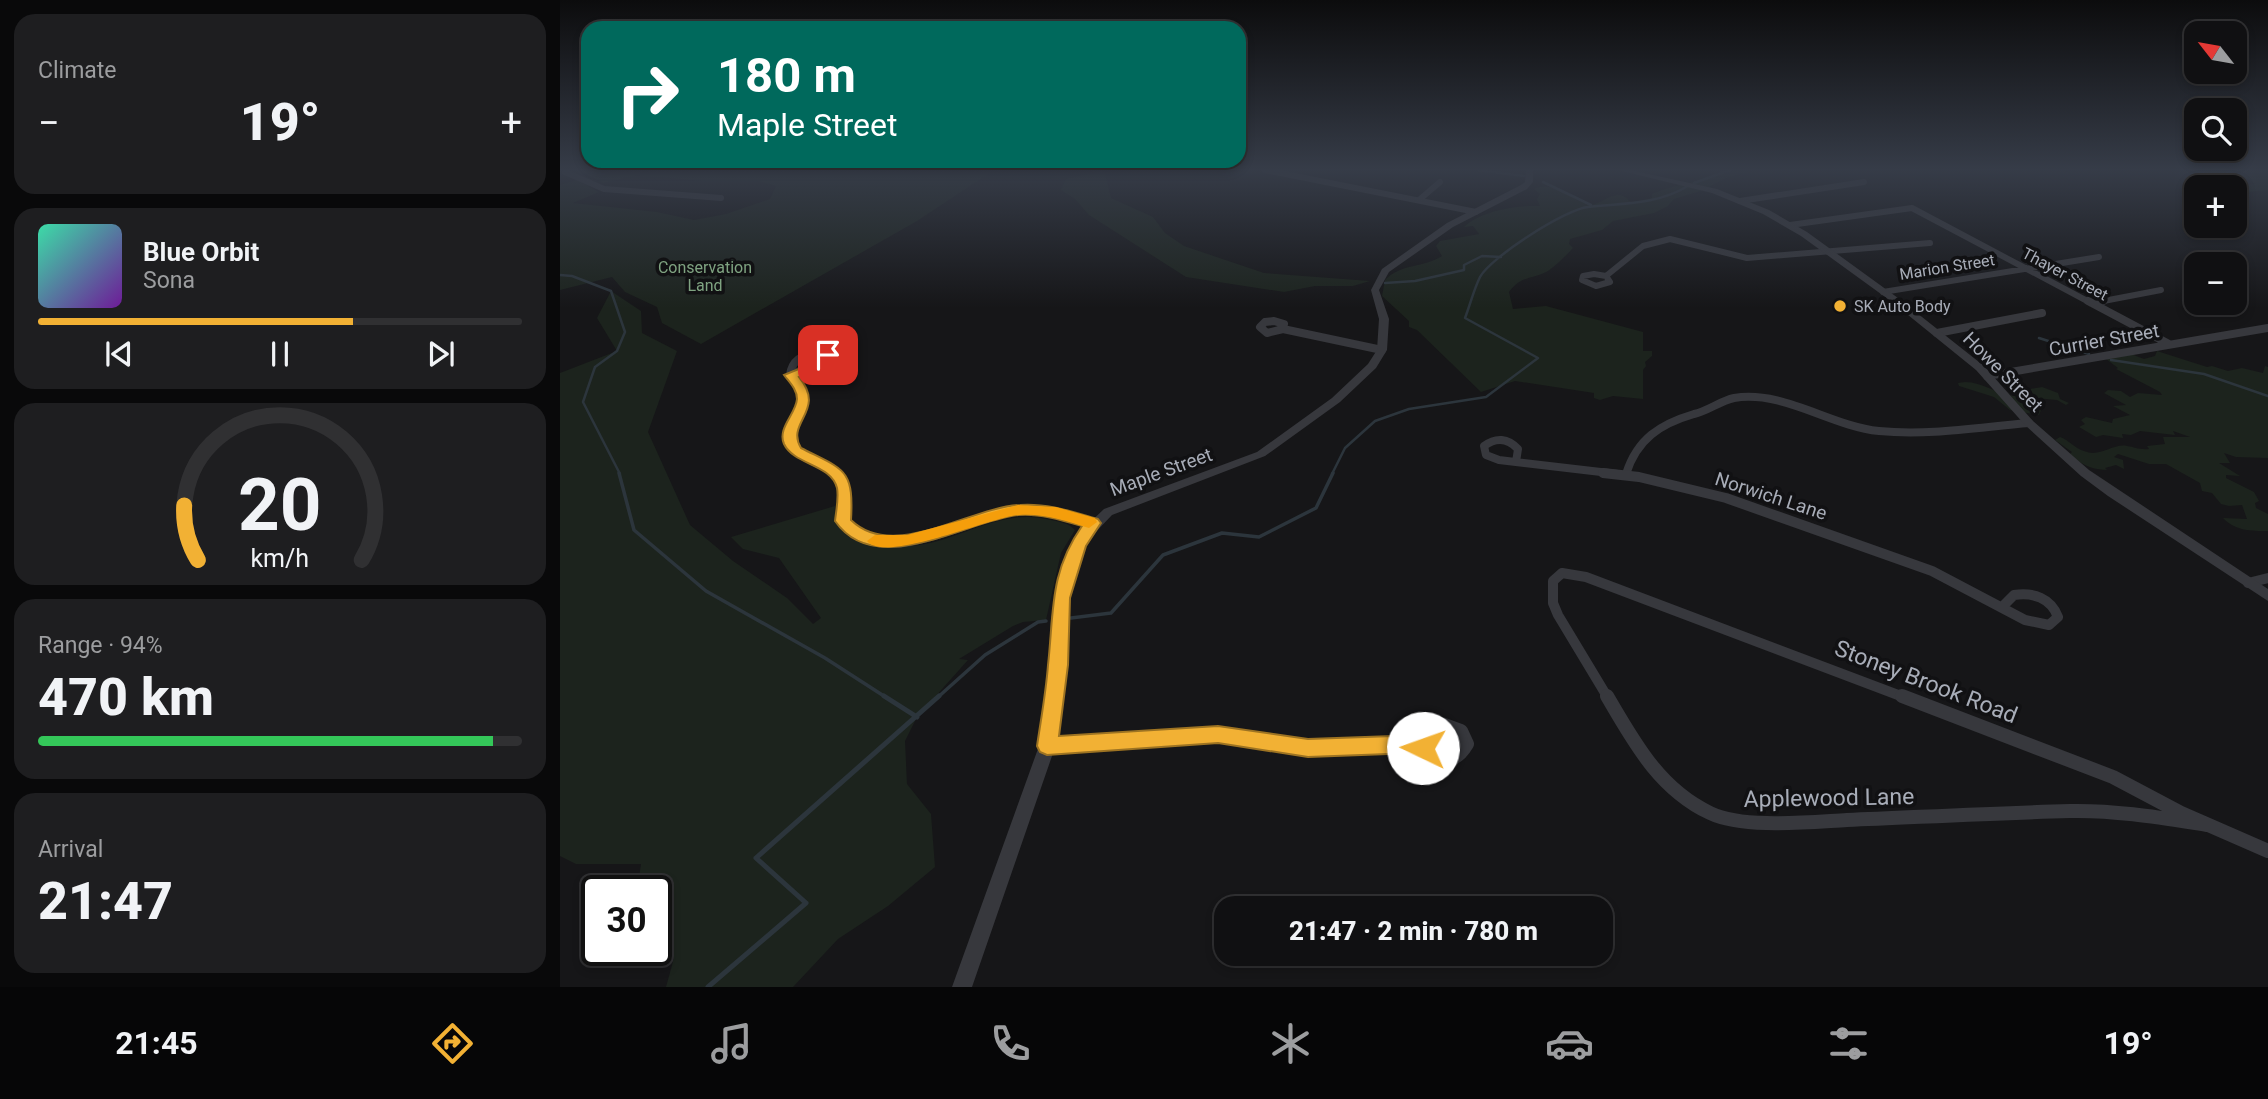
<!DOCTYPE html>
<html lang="en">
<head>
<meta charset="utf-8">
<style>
	:root { --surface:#101012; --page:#1e1e20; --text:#f1f3f6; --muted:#9c9d9f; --line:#303032; --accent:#f2b134 }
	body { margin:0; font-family:Roboto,sans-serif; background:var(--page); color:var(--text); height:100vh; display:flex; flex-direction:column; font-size:26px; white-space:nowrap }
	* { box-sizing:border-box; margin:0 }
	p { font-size:23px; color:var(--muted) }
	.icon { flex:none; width:38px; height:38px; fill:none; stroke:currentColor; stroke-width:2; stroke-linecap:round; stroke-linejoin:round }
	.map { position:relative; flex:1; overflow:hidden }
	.side { display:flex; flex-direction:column; gap:14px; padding:14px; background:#09090a; width:560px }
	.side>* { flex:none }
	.hud { position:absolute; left:21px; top:21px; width:665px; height:147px; border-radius:21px; box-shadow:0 4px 10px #0003,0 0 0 2px var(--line); background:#00695c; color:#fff; overflow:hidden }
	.needle { width:46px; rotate:301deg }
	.controls { position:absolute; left:1624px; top:21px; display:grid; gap:14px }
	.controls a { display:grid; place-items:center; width:63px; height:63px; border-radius:14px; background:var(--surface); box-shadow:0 4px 10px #0003,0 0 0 2px var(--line); font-size:35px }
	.speed { position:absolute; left:21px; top:875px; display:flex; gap:14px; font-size:35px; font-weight:700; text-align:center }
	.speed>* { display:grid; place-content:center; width:91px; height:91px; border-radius:50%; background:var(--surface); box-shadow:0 4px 10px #0003,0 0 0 2px var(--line); line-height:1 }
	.speed .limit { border:4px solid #111; border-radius:10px; background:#fff; color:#111 }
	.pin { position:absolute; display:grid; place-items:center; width:60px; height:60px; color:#fff; margin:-30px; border-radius:14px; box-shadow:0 4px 10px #0006 }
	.me { position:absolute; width:77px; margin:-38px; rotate:273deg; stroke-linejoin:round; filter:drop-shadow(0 0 5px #0008) }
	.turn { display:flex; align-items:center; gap:24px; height:147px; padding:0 21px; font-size:32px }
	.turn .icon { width:91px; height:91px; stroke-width:2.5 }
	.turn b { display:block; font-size:49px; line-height:60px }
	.big { font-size:52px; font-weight:800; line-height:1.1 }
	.side .tile { flex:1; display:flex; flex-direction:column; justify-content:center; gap:10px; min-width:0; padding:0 24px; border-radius:21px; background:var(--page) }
	.side .dial { align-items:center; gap:0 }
	.dial svg { height:182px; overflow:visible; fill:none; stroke:var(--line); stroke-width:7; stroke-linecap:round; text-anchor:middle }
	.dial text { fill:var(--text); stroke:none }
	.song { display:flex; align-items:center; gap:21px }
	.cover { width:84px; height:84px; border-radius:10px; background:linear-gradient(135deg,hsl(160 70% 55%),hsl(280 70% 35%)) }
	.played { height:7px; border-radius:4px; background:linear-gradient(90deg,var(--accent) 65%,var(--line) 65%) }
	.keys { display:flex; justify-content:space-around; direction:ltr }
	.heat { display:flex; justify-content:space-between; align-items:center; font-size:38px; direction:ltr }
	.charge { height:10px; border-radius:5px; background:linear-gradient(90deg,#34c759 94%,var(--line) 0) }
	.trip { position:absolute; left:654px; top:896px; width:399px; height:70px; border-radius:21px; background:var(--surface); box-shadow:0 4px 10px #0003,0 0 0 2px var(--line); font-weight:800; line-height:70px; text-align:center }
	.menu { display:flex; height:112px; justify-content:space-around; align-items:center; background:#060607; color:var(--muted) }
	.menu .icon { width:49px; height:49px }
	.menu .active { color:var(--accent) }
	.menu b { font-size:32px; color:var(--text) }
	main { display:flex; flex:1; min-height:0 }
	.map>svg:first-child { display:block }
	.green { fill:#1c231d }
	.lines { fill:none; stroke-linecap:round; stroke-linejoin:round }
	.stream-far2 { stroke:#2c353c; stroke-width:2.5 }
	.stream-far1 { stroke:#2c353c; stroke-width:3.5 }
	.stream { stroke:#2c353c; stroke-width:5 }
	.minor-far3 { stroke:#37383d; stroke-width:6 }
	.minor-far2 { stroke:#37383d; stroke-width:8 }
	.minor-far1 { stroke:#37383d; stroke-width:10 }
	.minor { stroke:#37383d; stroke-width:14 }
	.tertiary { fill:#37383d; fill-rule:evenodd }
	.route { fill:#f2b134; stroke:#9d7322; stroke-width:2 }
	.slow { fill:#f59e0b }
	.poi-dot { fill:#f2b134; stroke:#111113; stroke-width:2.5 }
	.labels { text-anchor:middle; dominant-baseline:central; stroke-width:7; stroke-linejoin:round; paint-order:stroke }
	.far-park-label { font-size:16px; fill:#7fa381; stroke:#111113 }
	.far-street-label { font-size:16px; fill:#a8adb8; stroke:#111113 }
	.far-poi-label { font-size:16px; fill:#a8adb8; stroke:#111113; text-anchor:start }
	.street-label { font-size:19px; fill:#a8adb8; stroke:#111113 }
	.near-street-label { font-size:23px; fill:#a8adb8; stroke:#111113 }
</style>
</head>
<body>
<main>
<section class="side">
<div class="tile"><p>Climate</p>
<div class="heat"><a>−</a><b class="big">19°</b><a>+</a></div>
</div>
<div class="tile">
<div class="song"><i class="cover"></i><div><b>Blue Orbit</b><p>Sona</p></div></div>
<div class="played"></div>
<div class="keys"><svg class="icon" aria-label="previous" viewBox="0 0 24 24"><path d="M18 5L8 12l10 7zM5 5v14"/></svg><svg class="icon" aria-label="pause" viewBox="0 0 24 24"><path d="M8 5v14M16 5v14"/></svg><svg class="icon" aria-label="next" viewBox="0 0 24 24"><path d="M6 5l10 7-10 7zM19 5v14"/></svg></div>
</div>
<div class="tile dial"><svg viewBox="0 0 100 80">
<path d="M14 69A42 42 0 1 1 86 69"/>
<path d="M14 69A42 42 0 0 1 8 45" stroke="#f2b134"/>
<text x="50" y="56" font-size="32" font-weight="700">20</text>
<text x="50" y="72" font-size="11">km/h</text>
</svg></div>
<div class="tile"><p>Range · 94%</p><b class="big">470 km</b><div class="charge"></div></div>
<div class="tile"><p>Arrival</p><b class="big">21:47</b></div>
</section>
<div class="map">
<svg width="1708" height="987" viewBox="0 0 1708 987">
	<rect width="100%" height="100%" fill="#161618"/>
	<path class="green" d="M19,170H434L357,221L141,344L102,323L97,307L65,292L52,277L0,290V185L17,180L39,192L13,203L97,212L134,220L166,214L210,199L216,186L198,181H144L77,175L43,183Z
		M529,170H544L551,198L593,217L605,233L624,246L704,273L810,281L793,286H755L724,292L626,277L529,215L515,199L501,190L506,179L535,173Z
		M1162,170L1189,172L1168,177L1141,191L1114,199L1108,206L1094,213L1053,221L1042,230L1010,239L1009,244L1013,248C1007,255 995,266 988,271C971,280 962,275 949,292L953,309L986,306L1083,332V351H1092V356L1085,362L1086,366L1083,370V399L1053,396L1040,400L1034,398V393L955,381L921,392L857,330L849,327V321L822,296L825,280C842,263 863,268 882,256L876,246L880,241L919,234L913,226L904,227C920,211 957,205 980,206L977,199L980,194L974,189C993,180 1010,198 1026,204C1040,210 1056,182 1071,203L1092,198V194C1116,183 1141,184 1162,170Z
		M1675,170H1705L1708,172V190L1675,193V187H1662L1695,184Z
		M51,291L81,311L82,333L117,351L88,432L130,525L173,561L227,598L253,624L261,618L219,558L183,549L171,537L275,506C271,551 334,550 365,544C409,535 444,508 491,520C500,522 509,523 515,530L501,553L486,620L463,622L453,626L399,659L408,660L357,717L345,741L347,784L371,814L375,867L328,906L278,939L233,987H106L114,958L104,920L96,913V891H77L81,864H16L0,856V373L57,351L37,318Z
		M1597,351L1647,367L1652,366L1668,371L1682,368L1703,373L1705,366L1708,367V458L1676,457L1664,453L1670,463H1659L1680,476L1666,475V478L1694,492L1699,501L1695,503L1696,508L1708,514V531C1692,531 1675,531 1663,518L1687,519L1682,505L1669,506L1661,504L1652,493L1642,491L1640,483L1606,464H1589L1558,454L1554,457L1563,460L1564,469L1556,465L1545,468L1547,470C1530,469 1522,465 1510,454L1512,452L1495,440L1500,437C1509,440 1514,448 1524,451C1540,458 1553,443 1567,446C1575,447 1579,450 1589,449L1587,446L1605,444L1603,437H1630L1613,431L1615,435L1580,431L1571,435L1562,434L1563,438L1543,435L1536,437L1519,427L1525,424L1521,420L1526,417L1552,423L1553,419L1570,415L1553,406L1566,405L1544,393L1548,390L1561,391L1570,397L1578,393L1602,395L1600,392L1556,369L1558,368L1546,359L1571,354L1584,359L1595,356Z
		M1405,382C1423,382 1436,394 1454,396C1461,397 1464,394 1471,396L1473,394L1470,389L1482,387L1498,393L1500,399L1509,403L1506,405L1497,400L1475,398V407L1481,410L1479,415L1450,410L1434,397L1399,386L1398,383Z"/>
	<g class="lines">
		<path class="stream-far2" d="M918,170L964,176
			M983,182L1031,205
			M1134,183L1170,170
			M0,275L12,276L51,291L65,332L57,351L35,367L23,402L60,474
			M825,283L855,281L904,270V265L922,256L941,257
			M1479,338L1529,354
			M1551,360L1644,374L1708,396
			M772,474L785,448L815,421L849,409L926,397L978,358L905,318C910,305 914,289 920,277C931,257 1006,209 1028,207C1064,203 1096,205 1128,186"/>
		<path class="stream-far1" d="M59,473L74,530L146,591L265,658L327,698
			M511,618L551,613L603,555L662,533L699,537L756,508L773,473
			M377,698L425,655L478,622L486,621"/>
		<path class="stream" d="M324,696L357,717
			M148,987L246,903L196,858L379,696"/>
		<path class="minor-far3" d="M705,170L916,212
			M5,172L44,189L161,198
			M859,200L880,182
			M1180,201L1304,182
			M1230,225L1352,208L1531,303
			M1034,274L1046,276L1050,282L1036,286L1022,280L1023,276Z
			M1046,276L1083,246L1110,239L1187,258L1370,243
			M1323,292L1539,257
			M1533,303L1601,290"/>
		<path class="minor-far2" d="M1528,301L1609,344
			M1532,303L1543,301
			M714,321L724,324L723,329L707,333L700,327L705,322Z
			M723,329L822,350
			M1377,333L1482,313
			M258,353L268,355L267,360L230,375C232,359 243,354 258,353Z
			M230,375C261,414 224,411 231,445L242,456L277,474
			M1427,376L1708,328
			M956,462L958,449C948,438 936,437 924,446L926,455L939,460L1058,474
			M1066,474C1077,439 1100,424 1134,414C1148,411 1160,401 1174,398C1224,390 1270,426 1319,431C1369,436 1420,427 1469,423"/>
		<path class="minor-far1" d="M275,473L285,488L283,521C288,526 293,532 299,536C341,560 413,516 457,510C483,507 508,516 532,523
			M1043,473L1079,477L1166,498L1372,571L1465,620L1489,625L1498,617C1491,598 1473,592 1454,595L1442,607
			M1688,583L1708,578
			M1048,698L998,615L993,603V581L1002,573L1026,577L1346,698"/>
		<path class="minor" d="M1047,696C1074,742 1099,789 1150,813C1183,829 1249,822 1287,820C1361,817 1435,813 1510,811C1556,810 1602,818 1647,825
			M1342,696L1553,777L1621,813L1708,851
			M882,724L901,731L907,744C897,761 889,761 870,757L862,744L867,731Z
			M487,746L658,735L759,749L862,744"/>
		<path class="tertiary" d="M966,170H973V182L967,189L893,227L829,272L819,290L829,319L827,350L816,368L780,402L705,456L552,515L531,537L518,560L509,589L506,620L501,716L492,756L412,987H392L479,746L485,716L491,620L496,589L504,560L521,531L544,509L697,452L772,398L808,364L817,350L819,319L811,290L822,269L887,223L961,185L965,182Z
			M1058,170H1070L1157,189L1209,210L1247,232L1338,298L1424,366L1473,421L1529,470L1708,589V601L1548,496L1521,476L1465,425L1416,370L1332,302L1241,236L1203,214L1152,193Z"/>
	</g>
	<linearGradient id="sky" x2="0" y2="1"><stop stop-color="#0c0c0d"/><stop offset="0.55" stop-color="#363c48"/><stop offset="1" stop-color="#363c48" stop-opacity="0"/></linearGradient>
	<rect width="1708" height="308" fill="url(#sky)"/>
	<path class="route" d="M268,351L274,355L272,363L239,377C267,411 225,422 241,448C284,470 294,468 291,520C334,562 410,507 460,505C487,503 513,512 538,519L541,523L526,546L510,598L508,665L499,736L658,726L748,739L862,735L870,738L874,748L871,754L863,757L855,753L748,757L658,743L487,755L480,752L477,746C481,719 486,692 488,665C494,612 489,573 522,526C502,520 479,513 458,515C405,521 316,580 275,521C276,511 279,498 277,488C271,464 234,465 224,444C217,428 236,414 237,399C237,389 229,382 224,375L256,362L263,352Z"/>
	<path class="slow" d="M458,505L496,507L535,518L537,522L529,528C506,521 483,513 459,515C431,517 325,564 307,541L315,535H347Z"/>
	<circle class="poi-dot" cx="1280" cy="306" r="7"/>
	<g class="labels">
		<g class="far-park-label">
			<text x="145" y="267">Conservation<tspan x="145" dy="18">Land</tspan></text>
		</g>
		<g class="far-street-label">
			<text transform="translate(1387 267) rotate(-9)">Marion Street</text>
			<text transform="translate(1505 274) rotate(28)">Thayer Street</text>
		</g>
		<g class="far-poi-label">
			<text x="1294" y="306">SK Auto Body</text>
		</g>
		<g class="street-label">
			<text transform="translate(1544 340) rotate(-10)">Currier Street</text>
			<text transform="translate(1443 372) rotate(45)">Howe Street</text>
			<text transform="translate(601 472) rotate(-20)">Maple Street</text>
			<text transform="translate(1211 496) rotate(18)">Norwich Lane</text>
		</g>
		<g class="near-street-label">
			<text transform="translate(1366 682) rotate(21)">Stoney Brook Road</text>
			<text transform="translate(1269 798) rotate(-1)">Applewood Lane</text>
		</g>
	</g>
</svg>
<div class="controls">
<a><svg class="needle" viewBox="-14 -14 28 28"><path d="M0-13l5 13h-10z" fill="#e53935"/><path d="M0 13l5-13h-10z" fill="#9c9d9f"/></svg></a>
<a><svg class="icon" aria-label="search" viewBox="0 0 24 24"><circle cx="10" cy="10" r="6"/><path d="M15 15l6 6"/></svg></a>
<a>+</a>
<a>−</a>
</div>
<div class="speed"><div class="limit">30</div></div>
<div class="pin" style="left:268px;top:355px;background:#d93025"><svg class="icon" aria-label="arrive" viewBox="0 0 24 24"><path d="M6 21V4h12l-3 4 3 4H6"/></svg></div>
<svg class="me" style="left:863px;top:748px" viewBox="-20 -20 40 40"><circle r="19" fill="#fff"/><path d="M0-13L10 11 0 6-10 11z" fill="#f2b134"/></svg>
<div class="trip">21:47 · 2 min · 780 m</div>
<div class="hud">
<div class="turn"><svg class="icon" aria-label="right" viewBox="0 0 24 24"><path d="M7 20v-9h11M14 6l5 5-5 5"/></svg><div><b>180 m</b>Maple Street</div></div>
</div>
</div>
</main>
<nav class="menu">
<b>21:45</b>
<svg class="icon active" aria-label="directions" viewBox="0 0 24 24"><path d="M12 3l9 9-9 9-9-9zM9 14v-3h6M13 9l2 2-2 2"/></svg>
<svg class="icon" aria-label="music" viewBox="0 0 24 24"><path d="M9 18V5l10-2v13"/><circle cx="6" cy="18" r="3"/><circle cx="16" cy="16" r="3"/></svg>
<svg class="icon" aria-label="phone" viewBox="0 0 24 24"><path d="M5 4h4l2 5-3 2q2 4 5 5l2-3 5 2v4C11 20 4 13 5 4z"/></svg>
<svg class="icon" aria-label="climate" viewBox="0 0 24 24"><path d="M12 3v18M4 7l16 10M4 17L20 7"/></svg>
<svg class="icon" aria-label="car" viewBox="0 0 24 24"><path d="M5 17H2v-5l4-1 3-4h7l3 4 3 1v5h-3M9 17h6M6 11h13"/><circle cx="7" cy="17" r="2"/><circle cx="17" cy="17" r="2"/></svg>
<svg class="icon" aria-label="filters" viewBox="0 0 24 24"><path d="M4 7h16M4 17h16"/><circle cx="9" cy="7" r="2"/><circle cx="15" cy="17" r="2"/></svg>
<b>19°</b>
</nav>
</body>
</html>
